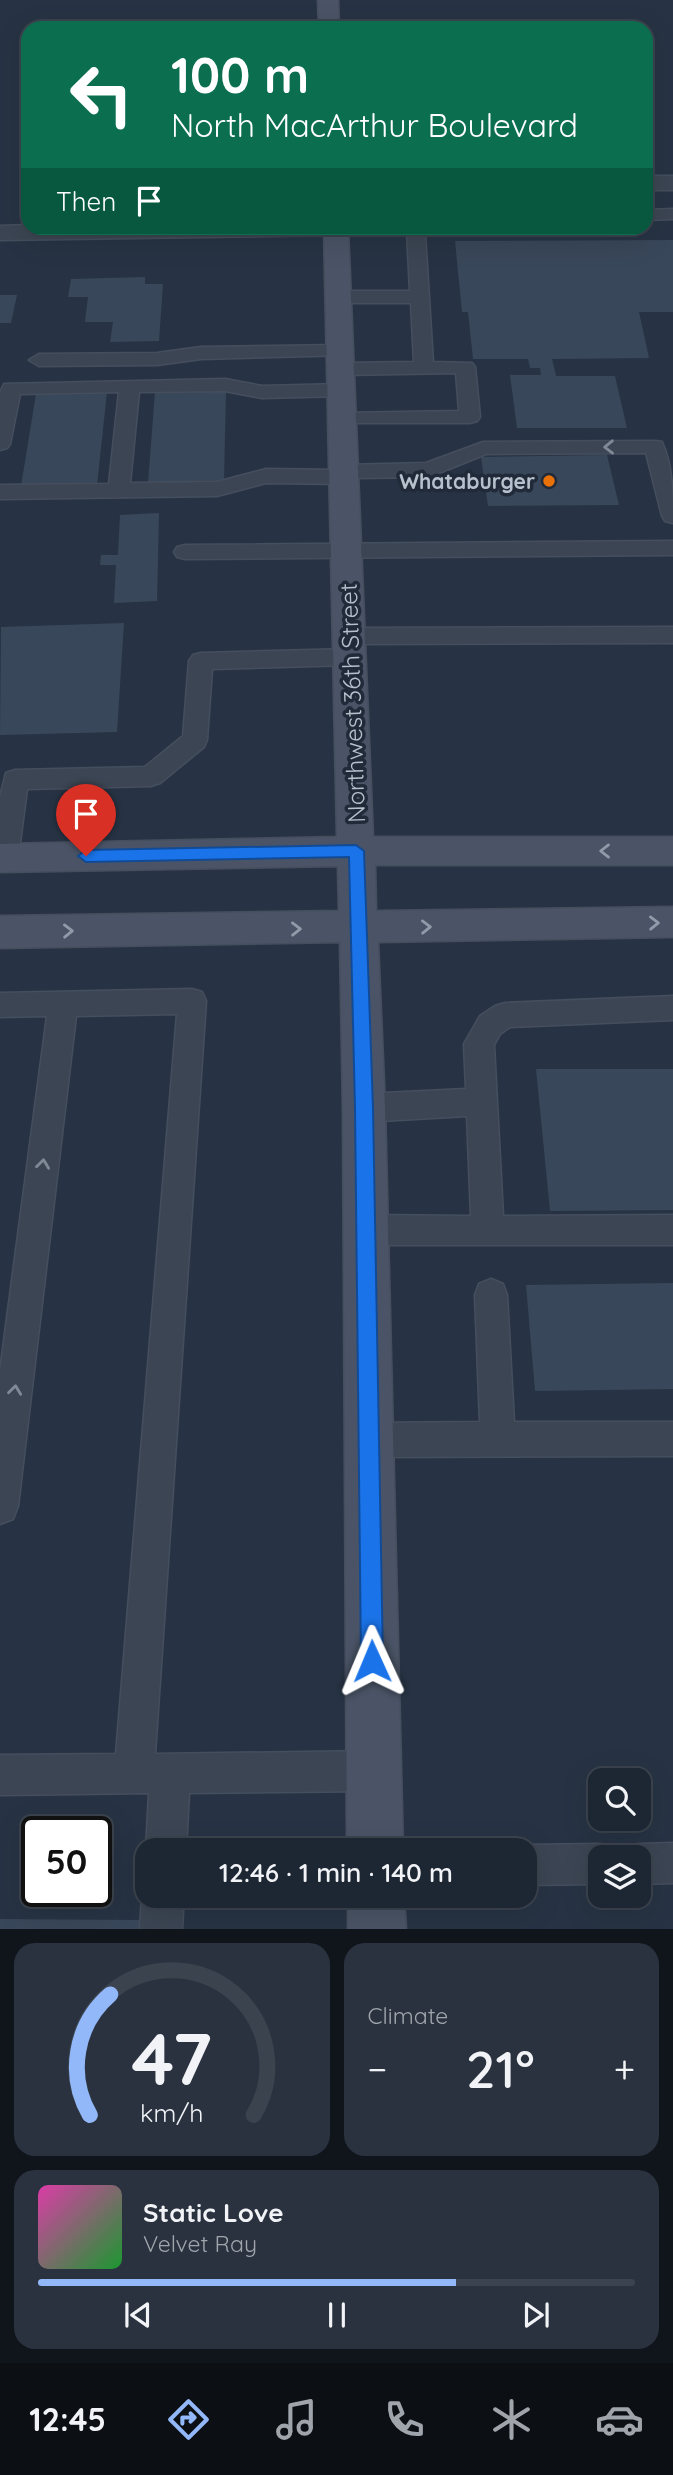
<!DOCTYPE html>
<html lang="en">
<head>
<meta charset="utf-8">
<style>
	:root { --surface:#1d2633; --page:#2a323f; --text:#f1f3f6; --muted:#a0a5ac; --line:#3b434e; --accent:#92b8f9 }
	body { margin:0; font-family:Quicksand,sans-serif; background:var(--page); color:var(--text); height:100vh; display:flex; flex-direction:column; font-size:26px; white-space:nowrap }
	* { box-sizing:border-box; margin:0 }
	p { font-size:23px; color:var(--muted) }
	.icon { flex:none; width:38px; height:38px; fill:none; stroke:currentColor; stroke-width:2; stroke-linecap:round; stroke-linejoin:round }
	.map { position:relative; height:1929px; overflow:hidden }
	.panel { display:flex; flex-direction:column; gap:14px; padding:14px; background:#10151c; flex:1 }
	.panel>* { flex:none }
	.banner { position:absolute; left:21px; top:21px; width:632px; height:214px; border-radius:21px; box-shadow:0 7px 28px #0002,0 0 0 2px var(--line); background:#0b6e4f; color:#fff; overflow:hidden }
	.fabs { position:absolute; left:588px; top:1768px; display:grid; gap:14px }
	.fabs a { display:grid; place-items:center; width:63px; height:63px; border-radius:14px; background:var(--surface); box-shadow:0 7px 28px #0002,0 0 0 2px var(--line); font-size:35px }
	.speed { position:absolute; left:21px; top:1816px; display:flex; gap:14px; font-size:35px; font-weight:700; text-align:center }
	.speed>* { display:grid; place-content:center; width:91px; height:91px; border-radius:50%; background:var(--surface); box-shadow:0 7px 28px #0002,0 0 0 2px var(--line); line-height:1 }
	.speed .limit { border:4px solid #111; border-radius:10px; background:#fff; color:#111 }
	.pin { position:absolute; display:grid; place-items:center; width:60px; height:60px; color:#fff; margin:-72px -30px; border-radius:50% 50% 50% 0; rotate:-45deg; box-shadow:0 0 7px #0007 }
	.pin .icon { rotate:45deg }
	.me { position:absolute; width:77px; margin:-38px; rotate:359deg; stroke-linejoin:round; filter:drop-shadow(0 0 5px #0008) }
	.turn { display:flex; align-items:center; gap:24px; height:147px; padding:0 35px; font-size:32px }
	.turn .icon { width:91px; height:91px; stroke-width:2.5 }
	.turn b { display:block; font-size:49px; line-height:60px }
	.then { display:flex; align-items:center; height:66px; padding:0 35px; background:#0003; gap:14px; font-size:26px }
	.big { font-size:52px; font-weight:600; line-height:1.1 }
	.panel .tile { flex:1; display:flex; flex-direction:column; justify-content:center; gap:10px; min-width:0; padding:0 24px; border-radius:21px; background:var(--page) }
	.panel .dial { align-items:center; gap:0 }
	.dial svg { height:182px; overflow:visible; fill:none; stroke:var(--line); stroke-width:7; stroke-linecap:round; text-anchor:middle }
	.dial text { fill:var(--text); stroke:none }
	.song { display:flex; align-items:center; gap:21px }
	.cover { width:84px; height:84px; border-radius:10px; background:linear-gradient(135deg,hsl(320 70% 55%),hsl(130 70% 35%)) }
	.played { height:7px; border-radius:4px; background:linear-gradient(90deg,var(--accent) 70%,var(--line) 70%) }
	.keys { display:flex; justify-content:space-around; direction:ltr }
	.heat { display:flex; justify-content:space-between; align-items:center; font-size:38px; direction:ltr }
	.panel .tiles { flex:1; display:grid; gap:14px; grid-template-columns:1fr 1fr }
	.tile:last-child { grid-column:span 2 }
	.trip { position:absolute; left:135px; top:1838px; width:402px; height:70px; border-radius:21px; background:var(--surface); box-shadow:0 7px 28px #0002,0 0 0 2px var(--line); font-weight:600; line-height:70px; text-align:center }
	.tab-bar { display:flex; height:112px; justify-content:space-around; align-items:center; background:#0c0f14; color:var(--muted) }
	.tab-bar .icon { width:49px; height:49px }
	.tab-bar .active { color:var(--accent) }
	.tab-bar b { font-size:32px; color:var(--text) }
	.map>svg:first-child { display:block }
	.building { fill:#39475a }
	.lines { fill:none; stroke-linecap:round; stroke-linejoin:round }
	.service-casing { stroke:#454e5d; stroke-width:3 }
	.minor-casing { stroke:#454e5d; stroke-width:3 }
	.secondary-casing { stroke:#454e5d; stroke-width:3 }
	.service { fill:#3c4553; fill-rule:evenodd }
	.minor { fill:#3c4553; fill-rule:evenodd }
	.secondary { fill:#4a5466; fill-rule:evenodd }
	.oneway { stroke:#818996 }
	.oneway2 { stroke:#929aa9 }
	.route { fill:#1a73e8; stroke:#114b97; stroke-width:2 }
	.food-dot { fill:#e8710a; stroke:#202a39; stroke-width:2.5 }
	.labels { text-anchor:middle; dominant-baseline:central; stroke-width:7; stroke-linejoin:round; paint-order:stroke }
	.far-poi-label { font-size:21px; font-weight:bold; fill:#b9c0cd; stroke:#202a39; text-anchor:end }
	.street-label { font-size:24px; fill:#b9c0cd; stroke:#202a39 }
</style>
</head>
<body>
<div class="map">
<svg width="673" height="1929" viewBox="0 0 673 1929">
	<rect width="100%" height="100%" fill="#273344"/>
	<path class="building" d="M673,240V312H639L649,358L552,359L556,376H615L627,428H517L510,375H541L540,368H530L528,359H473L468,312H462L455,241Z
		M145,277V284H163L159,341L110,342L113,322H85L88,297H68L71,279Z
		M0,295H17L11,323H0Z
		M226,390L224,481L148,483L155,392Z
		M107,392L97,485L21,486L36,394Z
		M607,455L619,505L488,506L481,457Z
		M159,513L157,601L114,603L116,565H100L101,555H118L120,515Z
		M124,623L117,732L0,735L1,627Z
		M536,1069H673V1210L550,1211Z
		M673,1283V1389L535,1391L526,1285Z
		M0,1919L140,1920L139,1929H0Z"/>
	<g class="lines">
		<defs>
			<path id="service" d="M673,209V219L646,220V210Z
				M411,228H431L425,234L433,362L472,363L475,367L480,417L477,421L470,423H336L333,419L336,415L343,413L459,411L456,373L342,375L332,369L342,363L414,362L411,303H339L330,297L339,291H410L407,232Z
				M341,345L351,351L348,355L201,359L157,365L39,366L29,360L39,354L157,353L201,347Z
				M225,379L262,386L342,384L349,386L352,390L349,394L342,396L262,398L225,391L139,392L130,483L217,482L266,469L336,470L345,465L426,463L483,442L655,441L662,442C673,466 673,497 673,523L665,521L662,516L646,453L486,454L429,477L355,478L345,484L266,483L217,496L0,499V485L109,484L119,392L20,394L10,444L7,448L0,450V393L4,384Z
				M673,541V555L185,559L177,557L174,552L177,547L185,545Z
				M673,627V643L351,644L343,642L339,636L343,630L351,628Z
				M351,649L359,651L363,657L359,663L351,665L212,669L207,740L204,747L160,783L151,786L27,789L18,858L14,865L5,869L0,867V797L6,773L15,770L145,767L183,736L189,661L193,655L201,653Z
				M192,989L202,992L206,1001L155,1754L374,1751L388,1757L394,1771L388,1785L374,1791L189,1793L186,1850H147V1853L146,1850L149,1793L0,1795V1755L116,1754L177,1014L76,1016L18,1506L13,1519L0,1524V1371L47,1016L0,1017V993Z
				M673,996V1020L510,1027L500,1034L494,1045L503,1216L673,1215V1245H365L354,1241L349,1230L354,1219L365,1215L471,1216L467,1116L364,1122L353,1118L349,1108L353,1098L364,1094L466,1089L464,1044L480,1016L495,1006L505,1003Z
				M491,1279L503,1284L507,1295L514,1422H673V1456L368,1457L356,1452L351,1440L356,1428L368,1423L480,1422L475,1295L479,1284Z
				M673,1843V1883L639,1884V1857H622L625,1850L639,1844Z
				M600,1844L614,1850L617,1857H600V1884L525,1885V1850H513L525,1845Z
				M147,1884V1895H184L182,1929H140L142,1895Z"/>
			<path id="minor" d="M646,176H673V190H646Z
				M28,225V228H348L345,233L336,235L0,240V226Z"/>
			<path id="secondary" d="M318,0H338L339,28H319Z
				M324,228H348L373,837H673V865H375L376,911L673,907V937L378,942L385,1108L403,1850H347L343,1108L340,942L0,948V916L339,911L338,866L0,872V844L337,837Z
				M348,1895H404L406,1929H348Z"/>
		</defs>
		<use href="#service" class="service-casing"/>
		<use href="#minor" class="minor-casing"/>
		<use href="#secondary" class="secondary-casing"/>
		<use href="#service" class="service"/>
		<use href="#minor" class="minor"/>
		<use href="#secondary" class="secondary"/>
	</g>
	<defs><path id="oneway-chevron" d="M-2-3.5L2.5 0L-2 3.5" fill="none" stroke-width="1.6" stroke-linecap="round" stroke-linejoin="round" transform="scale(1.75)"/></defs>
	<g class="oneway">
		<use href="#oneway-chevron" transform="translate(609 447) rotate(179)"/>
		<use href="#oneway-chevron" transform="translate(43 1164) rotate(-83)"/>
		<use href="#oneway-chevron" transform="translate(15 1390) rotate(-83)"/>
	</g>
	<g class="oneway2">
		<use href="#oneway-chevron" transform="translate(605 851) rotate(-180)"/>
		<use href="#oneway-chevron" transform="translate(654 923) rotate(-1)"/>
		<use href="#oneway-chevron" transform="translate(426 927) rotate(-1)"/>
		<use href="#oneway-chevron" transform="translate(296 929) rotate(-1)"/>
		<use href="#oneway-chevron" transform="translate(68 931) rotate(-1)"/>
	</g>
	<path class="route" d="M356,845L364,851L373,1108L383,1661L380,1669L372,1672L364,1669L361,1661L355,1108L349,857L86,862L78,856L86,850Z"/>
	<circle class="food-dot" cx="549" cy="481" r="7"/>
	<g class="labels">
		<g class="far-poi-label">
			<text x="535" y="481">Whataburger</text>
		</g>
		<g class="street-label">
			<text transform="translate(352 703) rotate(-92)">Northwest 36th Street</text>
		</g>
	</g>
</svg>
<div class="fabs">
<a><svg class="icon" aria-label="search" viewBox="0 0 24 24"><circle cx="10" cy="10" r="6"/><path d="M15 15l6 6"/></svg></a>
<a><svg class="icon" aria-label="layers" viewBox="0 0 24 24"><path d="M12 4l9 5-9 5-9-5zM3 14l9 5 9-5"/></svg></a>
</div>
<div class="speed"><div class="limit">50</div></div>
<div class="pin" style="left:86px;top:856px;background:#d93025"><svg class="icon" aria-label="arrive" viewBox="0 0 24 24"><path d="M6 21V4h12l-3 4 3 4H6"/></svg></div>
<svg class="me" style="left:372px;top:1661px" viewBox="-20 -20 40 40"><path d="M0-17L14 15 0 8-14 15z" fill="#1a73e8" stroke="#fff" stroke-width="4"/></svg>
<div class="trip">12:46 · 1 min · 140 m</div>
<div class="banner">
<div class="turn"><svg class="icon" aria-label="left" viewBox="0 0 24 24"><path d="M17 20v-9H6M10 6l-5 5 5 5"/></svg><div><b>100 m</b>North MacArthur Boulevard</div></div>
<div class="then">Then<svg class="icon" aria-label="arrive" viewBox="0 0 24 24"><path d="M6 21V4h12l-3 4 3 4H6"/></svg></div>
</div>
</div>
<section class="panel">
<div class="tiles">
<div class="tile dial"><svg viewBox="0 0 100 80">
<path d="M14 69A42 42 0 1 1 86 69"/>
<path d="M14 69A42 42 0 0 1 23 16" stroke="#92b8f9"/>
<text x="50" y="56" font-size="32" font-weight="700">47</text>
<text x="50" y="72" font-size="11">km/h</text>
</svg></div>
<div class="tile"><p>Climate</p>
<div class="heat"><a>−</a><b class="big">21°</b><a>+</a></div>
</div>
<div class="tile">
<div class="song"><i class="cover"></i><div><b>Static Love</b><p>Velvet Ray</p></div></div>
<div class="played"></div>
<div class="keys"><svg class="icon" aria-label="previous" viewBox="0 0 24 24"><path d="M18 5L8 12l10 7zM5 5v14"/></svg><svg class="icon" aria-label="pause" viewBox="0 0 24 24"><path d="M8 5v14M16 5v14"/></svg><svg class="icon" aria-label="next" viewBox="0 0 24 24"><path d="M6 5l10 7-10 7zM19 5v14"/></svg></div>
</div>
</div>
</section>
<nav class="tab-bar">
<b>12:45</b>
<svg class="icon active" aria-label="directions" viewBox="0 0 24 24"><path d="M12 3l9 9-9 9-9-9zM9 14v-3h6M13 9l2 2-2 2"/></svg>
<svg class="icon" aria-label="music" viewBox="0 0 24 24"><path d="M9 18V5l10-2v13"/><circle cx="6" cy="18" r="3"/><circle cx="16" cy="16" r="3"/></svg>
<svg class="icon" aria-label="phone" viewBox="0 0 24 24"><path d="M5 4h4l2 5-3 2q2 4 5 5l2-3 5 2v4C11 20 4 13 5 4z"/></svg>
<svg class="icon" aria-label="climate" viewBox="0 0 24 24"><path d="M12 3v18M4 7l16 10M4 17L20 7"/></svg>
<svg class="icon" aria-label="car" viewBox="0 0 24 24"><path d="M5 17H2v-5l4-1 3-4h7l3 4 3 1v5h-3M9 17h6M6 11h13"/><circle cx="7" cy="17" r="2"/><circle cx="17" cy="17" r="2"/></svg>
</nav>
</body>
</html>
